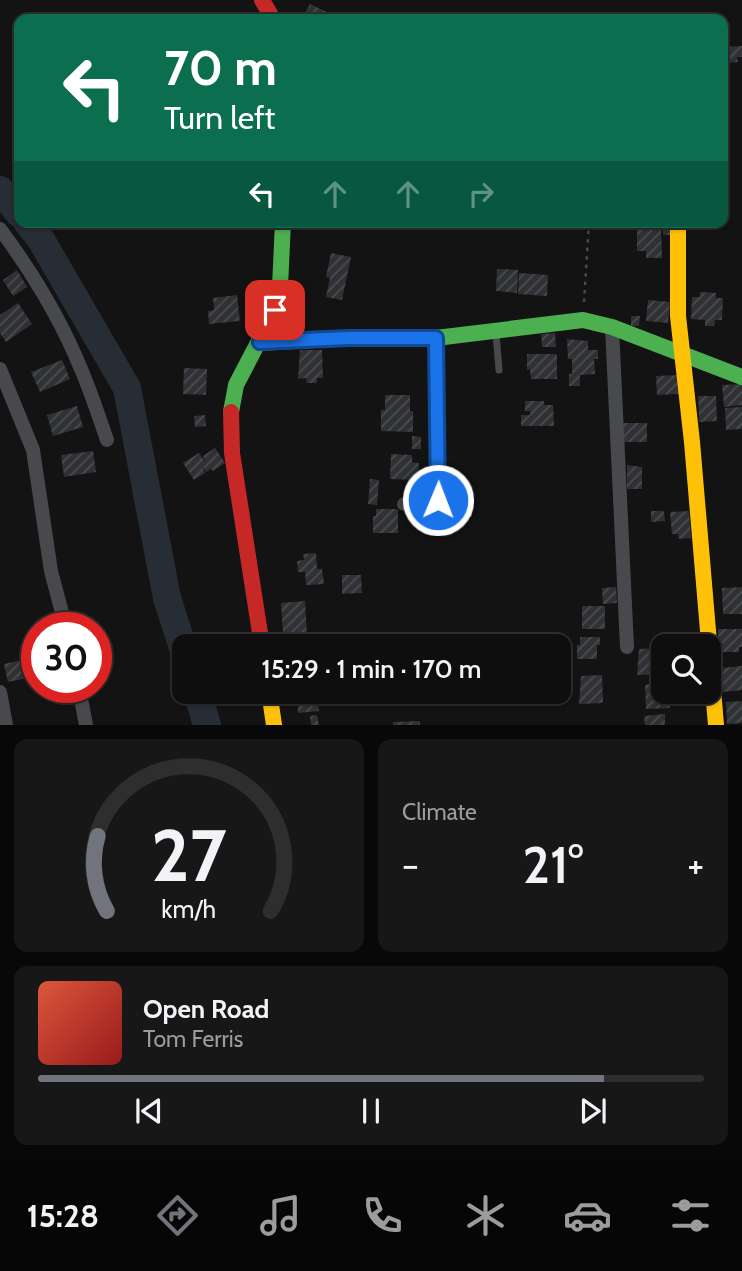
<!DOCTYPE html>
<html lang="en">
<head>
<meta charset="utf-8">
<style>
	:root { --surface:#0e0e0f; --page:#171718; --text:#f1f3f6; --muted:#9b9c9e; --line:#2e2e2f; --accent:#71737d }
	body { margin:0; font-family:Cabin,sans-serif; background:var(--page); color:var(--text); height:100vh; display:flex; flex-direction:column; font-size:26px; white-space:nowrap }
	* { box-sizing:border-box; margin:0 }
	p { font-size:23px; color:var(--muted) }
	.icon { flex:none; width:38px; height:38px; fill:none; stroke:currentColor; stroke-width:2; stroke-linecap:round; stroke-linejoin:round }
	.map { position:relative; height:725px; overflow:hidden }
	.panel { display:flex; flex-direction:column; gap:14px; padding:14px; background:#080808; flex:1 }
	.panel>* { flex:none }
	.banner { position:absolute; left:14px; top:14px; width:714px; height:214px; border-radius:14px; box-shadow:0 2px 5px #0004,0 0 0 2px var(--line); background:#0b6e4f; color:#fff; overflow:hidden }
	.buttons { position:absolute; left:651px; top:634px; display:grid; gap:14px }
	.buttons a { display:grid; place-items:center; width:70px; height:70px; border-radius:14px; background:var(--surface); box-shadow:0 2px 5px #0004,0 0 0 2px var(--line); font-size:35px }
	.speed { position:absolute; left:21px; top:612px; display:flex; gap:14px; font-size:35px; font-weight:700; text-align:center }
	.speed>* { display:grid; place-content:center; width:91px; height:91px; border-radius:50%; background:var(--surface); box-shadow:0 2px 5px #0004,0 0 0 2px var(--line); line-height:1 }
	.speed .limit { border:10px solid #d22; background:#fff; color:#111 }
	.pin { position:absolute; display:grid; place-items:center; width:60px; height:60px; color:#fff; margin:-30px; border-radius:14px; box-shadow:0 4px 10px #0006 }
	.me { position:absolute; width:77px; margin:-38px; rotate:1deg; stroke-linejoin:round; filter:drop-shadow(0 0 5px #0008) }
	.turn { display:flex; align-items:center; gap:24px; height:147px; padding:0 35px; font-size:32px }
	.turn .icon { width:91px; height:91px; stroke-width:2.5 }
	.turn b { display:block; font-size:49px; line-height:60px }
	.lanes { display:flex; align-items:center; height:66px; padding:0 35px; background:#0003; justify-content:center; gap:35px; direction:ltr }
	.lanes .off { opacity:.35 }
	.big { font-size:52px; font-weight:600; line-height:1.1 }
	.panel .card { flex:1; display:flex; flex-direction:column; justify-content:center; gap:10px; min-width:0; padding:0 24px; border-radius:14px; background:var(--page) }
	.panel .dial { align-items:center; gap:0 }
	.dial svg { height:182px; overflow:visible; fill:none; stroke:var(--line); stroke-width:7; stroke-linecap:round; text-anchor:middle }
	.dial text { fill:var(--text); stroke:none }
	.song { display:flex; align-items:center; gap:21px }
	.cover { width:84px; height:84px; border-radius:10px; background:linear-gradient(135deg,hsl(10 70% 55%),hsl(0 70% 35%)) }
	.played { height:7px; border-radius:4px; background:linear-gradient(90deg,var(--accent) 85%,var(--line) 85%) }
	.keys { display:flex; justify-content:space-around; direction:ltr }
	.heat { display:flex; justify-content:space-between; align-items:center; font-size:38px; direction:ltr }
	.panel .tiles { flex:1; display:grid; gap:14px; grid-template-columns:1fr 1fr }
	.card:last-child { grid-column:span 2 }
	.trip { position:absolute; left:172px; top:634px; width:399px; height:70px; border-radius:14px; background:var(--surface); box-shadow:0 2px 5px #0004,0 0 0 2px var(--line); font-weight:600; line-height:70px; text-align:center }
	.menu { display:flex; height:112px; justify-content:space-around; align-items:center; background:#060606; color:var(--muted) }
	.menu .icon { width:49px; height:49px }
	.menu .selected { color:var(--accent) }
	.menu b { font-size:32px; color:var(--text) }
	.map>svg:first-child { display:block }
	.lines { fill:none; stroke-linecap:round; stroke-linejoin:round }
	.river { stroke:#272d35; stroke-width:28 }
	.building { fill:url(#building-hatch) }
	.path { stroke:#49494e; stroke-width:2.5; stroke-dasharray:3.5 5; stroke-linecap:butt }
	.lane { stroke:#48494c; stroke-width:7 }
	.street { stroke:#48494c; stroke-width:14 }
	.fast { stroke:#4caf50; stroke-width:16 }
	.slow { stroke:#ffc107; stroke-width:16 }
	.jam { stroke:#c62828; stroke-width:16 }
	.route-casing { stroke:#114b97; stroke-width:18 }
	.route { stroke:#1a73e8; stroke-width:12 }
</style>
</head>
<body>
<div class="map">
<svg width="742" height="725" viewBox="0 0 742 725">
	<defs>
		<pattern id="building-hatch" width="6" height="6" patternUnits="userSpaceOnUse" patternTransform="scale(1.75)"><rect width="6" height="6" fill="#303134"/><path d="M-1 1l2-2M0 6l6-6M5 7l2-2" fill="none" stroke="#4b4c4f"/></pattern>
	</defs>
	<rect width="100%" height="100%" fill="#131314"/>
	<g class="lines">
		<path class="river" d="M0,190L19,213
			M27,222L40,238L127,388L167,598L184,651
			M197,691L207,725"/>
	</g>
	<path class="building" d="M310,4L333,15L331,19H302Z
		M742,46V57H737L738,62L725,63V47Z
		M663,225H672L671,235H663Z
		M637,226H661L662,258H646V251H637Z
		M331,253L351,257L342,300L326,297L330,278L326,277Z
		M497,269L518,270L517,293L496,291Z
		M17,270L27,287L13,296L3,280Z
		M519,273L548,275L547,296L518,294Z
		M700,292L716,293V298H723L722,320H715L714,326H705V320L691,319L692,297H700Z
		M237,295L240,321L209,324L208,311L214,310L213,298Z
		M648,300L670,302L668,323L646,321Z
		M18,303L32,324L6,342L0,333V315Z
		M631,316H640L639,326H631Z
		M555,333L556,347H542L541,334Z
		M567,339L588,341V350H598V359H594L595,374L580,375V386H569V374H572V359H568Z
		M300,350H322L323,378H317V383H307L306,378L298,379Z
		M527,354H557V379H531L530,369L527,370Z
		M62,360L70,379L40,392L31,372Z
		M184,368L207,369L206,395L183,394Z
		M679,375L680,394L657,395L656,376Z
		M742,384V405L724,407L722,385Z
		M385,395H410V411H413V432L381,431V410H385Z
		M698,396H716L717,421L699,422Z
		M525,401H544V405H553L554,426H521V415H530V411H525Z
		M77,406L83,427L53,436L47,415Z
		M742,407V429L726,430L725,408Z
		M205,415L206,426L195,427L194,416Z
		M623,423H647V442H624Z
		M412,436L421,437V449H412Z
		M215,448L225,463L213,471L211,469L206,472L202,465L205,473L194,480L183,463L199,453L206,463L203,456Z
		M93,451L96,472L64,477L61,455Z
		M391,454L412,455V462L419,463L418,480L390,479Z
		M627,465L642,467V489H627Z
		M370,479L379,480L377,505L368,504Z
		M451,487H469V501H472V517H451Z
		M376,509H398V533H373V516H376Z
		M651,511H664L665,521L651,522Z
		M689,511L691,538L679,539L678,534H672L670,512Z
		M316,553L317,569H322L324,584L306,585L305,572H298L297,561L304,560L303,554Z
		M342,575H361L362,593L342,594Z
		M616,587L617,603L603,604L602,588Z
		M742,587V614H723L722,588Z
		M305,601L307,635L295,636V632H283L281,603Z
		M582,606H605V629H582Z
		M718,629H742V647H739V652H718Z
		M283,637L284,646H270L269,639Z
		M580,637H600V645H597V659H577V645H580Z
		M304,638L306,646H287L286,640Z
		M663,648V674L637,675L639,649Z
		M30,658L33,677L8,682L4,664Z
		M742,666V690L723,692L721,668Z
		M602,675L603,703L579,704L581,676Z
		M649,682L663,684V691H669L670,708L646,709L645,685L649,684Z
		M297,691H315L319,711L298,713Z
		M742,701V723L727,724L726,702Z
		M665,714V725H645L644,716Z
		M317,715L319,725H311L310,716Z
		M420,721V725H393V722Z"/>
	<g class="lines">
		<path class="path" d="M584,302L589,222"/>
		<path class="lane" d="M496,333L499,370"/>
		<path class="street" d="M0,229C32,272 61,320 81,369C91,392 99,417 107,440
			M612,327L627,647
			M0,369L33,450L51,571L66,628
			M404,504L432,505L438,500L436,338
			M79,688L86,725
			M0,692L6,725"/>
		<path class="fast" d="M259,343L349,338H436L583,320L612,327L742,377
			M231,412L236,385L275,310L280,287L283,222"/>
		<path class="slow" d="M678,222V316L692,442L716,725
			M269,691L274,725"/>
		<path class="jam" d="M262,0L273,19
			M231,412L232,453L262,646"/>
	</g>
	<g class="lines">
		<defs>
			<path id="route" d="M275,310L260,342L349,338H436L438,500"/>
		</defs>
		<use href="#route" class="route-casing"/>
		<use href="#route" class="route"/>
	</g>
</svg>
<div class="buttons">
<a><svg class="icon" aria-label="search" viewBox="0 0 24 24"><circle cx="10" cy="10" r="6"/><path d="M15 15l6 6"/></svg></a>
</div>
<div class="speed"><div class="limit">30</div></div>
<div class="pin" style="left:275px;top:310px;background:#d93025"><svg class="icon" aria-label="arrive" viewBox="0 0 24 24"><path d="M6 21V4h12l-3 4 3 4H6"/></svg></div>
<svg class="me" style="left:438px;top:500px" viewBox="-20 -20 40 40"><circle r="17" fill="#1a73e8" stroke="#fff" stroke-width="3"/><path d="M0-11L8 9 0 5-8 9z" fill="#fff"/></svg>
<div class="trip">15:29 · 1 min · 170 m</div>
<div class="banner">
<div class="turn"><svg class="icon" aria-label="left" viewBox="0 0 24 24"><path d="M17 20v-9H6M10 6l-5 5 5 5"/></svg><div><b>70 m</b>Turn left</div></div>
<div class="lanes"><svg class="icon" aria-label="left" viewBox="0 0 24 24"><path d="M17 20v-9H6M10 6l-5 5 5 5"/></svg><svg class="icon off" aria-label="ahead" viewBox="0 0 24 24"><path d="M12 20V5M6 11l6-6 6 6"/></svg><svg class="icon off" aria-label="ahead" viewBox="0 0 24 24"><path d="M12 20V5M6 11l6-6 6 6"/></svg><svg class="icon off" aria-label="right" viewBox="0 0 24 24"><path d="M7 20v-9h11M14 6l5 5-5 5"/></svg></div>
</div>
</div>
<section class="panel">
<div class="tiles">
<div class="card dial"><svg viewBox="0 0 100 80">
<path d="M14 69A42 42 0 1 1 86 69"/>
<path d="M14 69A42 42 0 0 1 10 36" stroke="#71737d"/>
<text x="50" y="56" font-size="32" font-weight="700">27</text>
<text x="50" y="72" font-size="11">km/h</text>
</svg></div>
<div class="card"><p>Climate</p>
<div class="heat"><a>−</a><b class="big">21°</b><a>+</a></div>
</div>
<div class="card">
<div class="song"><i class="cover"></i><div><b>Open Road</b><p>Tom Ferris</p></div></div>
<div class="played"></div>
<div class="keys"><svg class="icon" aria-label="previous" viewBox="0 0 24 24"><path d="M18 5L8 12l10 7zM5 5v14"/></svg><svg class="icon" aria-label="pause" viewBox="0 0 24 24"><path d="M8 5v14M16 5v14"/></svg><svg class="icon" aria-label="next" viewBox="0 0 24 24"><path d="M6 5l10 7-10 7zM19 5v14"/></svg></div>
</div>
</div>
</section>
<nav class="menu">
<b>15:28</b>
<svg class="icon selected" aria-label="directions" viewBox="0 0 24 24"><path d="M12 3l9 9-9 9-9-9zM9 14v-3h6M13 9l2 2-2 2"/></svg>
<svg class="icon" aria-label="music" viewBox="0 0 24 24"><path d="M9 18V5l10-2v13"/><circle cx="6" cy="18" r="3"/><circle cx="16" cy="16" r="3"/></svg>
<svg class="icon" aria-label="phone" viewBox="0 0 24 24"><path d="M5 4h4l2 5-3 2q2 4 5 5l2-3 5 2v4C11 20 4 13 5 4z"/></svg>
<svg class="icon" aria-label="climate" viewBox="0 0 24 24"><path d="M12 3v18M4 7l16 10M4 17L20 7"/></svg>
<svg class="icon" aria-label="car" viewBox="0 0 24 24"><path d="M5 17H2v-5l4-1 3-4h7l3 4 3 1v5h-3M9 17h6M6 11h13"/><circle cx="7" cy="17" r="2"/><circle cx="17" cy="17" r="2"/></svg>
<svg class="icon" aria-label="filters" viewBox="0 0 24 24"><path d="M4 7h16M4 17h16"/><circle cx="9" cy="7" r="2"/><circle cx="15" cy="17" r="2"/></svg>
</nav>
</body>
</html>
